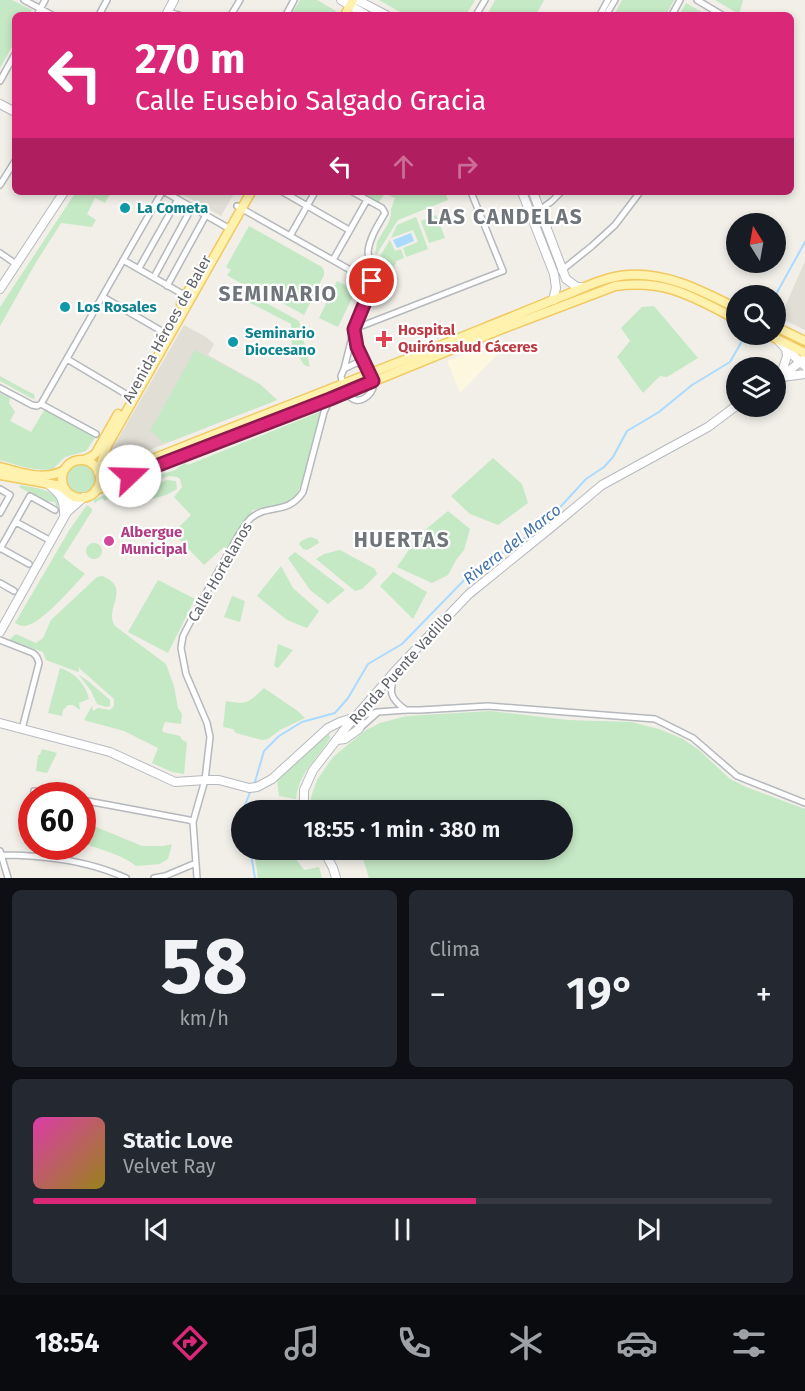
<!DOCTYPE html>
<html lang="es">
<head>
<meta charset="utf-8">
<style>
	:root { --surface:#171b24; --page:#242831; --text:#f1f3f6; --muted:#9ea1a6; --line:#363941; --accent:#db2777 }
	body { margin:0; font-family:"Fira Sans",sans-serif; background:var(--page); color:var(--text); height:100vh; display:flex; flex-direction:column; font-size:22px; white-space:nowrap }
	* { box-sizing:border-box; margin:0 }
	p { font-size:20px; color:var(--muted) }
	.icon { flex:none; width:33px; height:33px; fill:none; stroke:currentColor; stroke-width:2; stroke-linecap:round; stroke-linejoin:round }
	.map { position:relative; height:878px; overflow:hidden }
	.side { display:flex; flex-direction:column; gap:12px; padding:12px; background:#0d0f14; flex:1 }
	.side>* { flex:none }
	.banner { position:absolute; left:12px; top:12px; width:782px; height:183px; border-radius:9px; box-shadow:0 3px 9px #0003; background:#db2777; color:#fff; overflow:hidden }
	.needle { width:39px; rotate:349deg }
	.tools { position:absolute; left:726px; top:213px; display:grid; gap:12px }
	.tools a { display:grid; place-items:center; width:60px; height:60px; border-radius:50%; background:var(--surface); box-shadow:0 3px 9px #0003; font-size:30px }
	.speed { position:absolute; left:18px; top:782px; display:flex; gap:12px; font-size:30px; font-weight:700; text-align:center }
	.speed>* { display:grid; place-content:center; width:78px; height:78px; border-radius:50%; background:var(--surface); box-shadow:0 3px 9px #0003; line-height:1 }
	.speed .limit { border:9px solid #d22; background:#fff; color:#111 }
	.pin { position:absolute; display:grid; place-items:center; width:51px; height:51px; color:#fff; margin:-26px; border:3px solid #fff; border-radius:50%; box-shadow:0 2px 6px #0007 }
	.me { position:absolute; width:66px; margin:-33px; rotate:69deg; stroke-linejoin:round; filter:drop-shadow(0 0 4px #0008) }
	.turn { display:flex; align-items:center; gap:21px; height:126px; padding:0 24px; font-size:27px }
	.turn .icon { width:78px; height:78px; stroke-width:2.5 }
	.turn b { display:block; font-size:42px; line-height:51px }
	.lanes { display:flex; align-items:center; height:57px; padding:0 24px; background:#0003; justify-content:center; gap:30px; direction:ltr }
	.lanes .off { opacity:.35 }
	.big { font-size:45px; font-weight:600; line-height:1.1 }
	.side .card { flex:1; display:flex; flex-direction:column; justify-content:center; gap:9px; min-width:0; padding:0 21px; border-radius:9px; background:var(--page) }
	.side .dial { align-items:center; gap:0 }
	.dial b { font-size:78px; line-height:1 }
	.song { display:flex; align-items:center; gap:18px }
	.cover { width:72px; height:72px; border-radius:9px; background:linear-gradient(135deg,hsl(320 70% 55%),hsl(50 70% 35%)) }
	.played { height:6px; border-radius:3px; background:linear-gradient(90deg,var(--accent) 60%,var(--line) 60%) }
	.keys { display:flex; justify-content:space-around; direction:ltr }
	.heat { display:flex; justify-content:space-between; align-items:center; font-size:33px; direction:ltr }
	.side .tiles { flex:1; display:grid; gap:12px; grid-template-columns:1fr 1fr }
	.card:last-child { grid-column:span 2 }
	.trip { position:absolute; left:231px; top:800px; width:342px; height:60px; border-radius:30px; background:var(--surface); box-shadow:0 3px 9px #0003; font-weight:600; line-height:60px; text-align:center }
	.menu { display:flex; height:96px; justify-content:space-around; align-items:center; background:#090b0e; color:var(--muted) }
	.menu .icon { width:42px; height:42px }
	.menu .selected { color:var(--accent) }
	.menu b { font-size:27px; color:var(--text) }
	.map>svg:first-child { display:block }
	.commercial { fill:#fef7e0 }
	.education { fill:#e1ded6 }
	.green { fill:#c5e8c5 }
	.water { fill:#aadaff }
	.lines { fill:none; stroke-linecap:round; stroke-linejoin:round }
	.stream { stroke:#aadaff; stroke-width:2 }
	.street-casing { stroke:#b5b8bc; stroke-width:8 }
	.secondary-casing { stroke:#b6babf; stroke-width:10 }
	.primary-casing { stroke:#f2c960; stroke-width:11 }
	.street { stroke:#fff; stroke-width:5 }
	.secondary { stroke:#fff; stroke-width:8 }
	.primary { stroke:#fff2af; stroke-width:8 }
	.route-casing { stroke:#8e194d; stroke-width:15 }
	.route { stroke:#db2777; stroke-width:10 }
	.culture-dot { fill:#0f9aa8; stroke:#fff; stroke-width:2 }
	.health-dot { fill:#e0444e; stroke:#fff; stroke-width:2 }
	.hotel-dot { fill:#d1479c; stroke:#fff; stroke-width:2 }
	.labels { text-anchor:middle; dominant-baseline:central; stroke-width:4.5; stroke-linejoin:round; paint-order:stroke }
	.culture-label { font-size:15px; font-weight:bold; fill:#0d838f; stroke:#fff; text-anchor:start }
	.street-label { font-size:15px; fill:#5f6368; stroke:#fff }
	.health-label { font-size:15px; font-weight:bold; fill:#be3a42; stroke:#fff; text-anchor:start }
	.hotel-label { font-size:15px; font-weight:bold; fill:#b23c85; stroke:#fff; text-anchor:start }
	.water-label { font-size:16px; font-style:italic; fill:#4174aa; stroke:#fff }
	.district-label { font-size:21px; font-weight:bold; letter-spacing:1.5px; fill:#70757a; stroke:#fff }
</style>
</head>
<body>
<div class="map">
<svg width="805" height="878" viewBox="0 0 805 878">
	<rect width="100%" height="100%" fill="#f1efe8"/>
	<path class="commercial" d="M497,341L500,352L460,393L447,361Z"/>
	<path class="education" d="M178,192H235L221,216Z
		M805,261V330L780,318Z
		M184,325L206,337L214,344L208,355L260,384L277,400L139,454L114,461L111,451Z"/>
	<path class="green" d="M0,0H12L32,10L29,15H15V41L0,68Z
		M300,0H317L336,11L334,15H291Z
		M379,0H475L466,15H405Z
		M495,0H544L536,15H487Z
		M622,0H674L666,15H614Z
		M715,0H743L739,14Z
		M686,3L707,15H679Z
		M76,192H111L105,203L95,198L87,214L96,220L92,227L61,223L35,264L0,326V307Z
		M361,192H445L448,200L398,220L375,257L377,242L389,222L391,215V209L395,198L385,193L378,204Z
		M436,215L445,238L429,243L421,221Z
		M416,217L428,249L406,257L403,248L418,242L413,230L391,238L390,240L395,251L401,249L404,258L396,261V264L394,265L395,268L383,273L377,261L391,238L397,225Z
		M249,226L322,267L324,271V275L304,315L250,285L240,283L227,275L231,270L226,267Z
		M337,281L356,290L338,327L319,318Z
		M239,288L299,321L310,367L304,365L292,345L291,324L235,295Z
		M654,306L698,358L667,377L660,376L643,393L617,357L630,341L621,328L642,307Z
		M195,350L259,384L277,400L171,441L163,443L157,436L150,431Z
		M0,376L29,392L34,394L35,399L31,398L0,381Z
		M0,393L10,398L9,403L15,412L10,421L31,432L45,409L95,438L86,451L65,457L53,469C36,472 17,465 0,460Z
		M322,411L304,477L296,496L287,503L253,510L233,539L227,549L224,547L204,565L173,533L191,515L174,497L182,487L180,479L177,477L169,476L118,493L105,501L102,498L95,503L93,500L129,485L175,470L185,463L188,465Z
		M493,458L522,484L528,503L498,525L470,514L451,496Z
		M67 479a14 14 0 1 1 28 0a14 14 0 1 1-28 0Z
		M167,480L176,481L177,489L166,495L152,499L136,507L127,496L130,493Z
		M21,485C38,489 64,489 57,514L56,513L57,508L55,502L44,501L19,487Z
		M87,505L92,509V511L63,557L85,574C73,586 40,626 24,626C21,626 19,625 15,623L70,529Z
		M448,511L470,529L464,550L456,560L448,575L432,583L397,567L419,535Z
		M310,537L317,539L319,543L307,550L303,549L299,544L301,541Z
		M86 551a8 8 0 1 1 16 0a8 8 0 1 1-16 0Z
		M340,550L375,569L377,574L362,589L355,591L316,559L324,554Z
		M295,552L345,590L328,604L310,590L288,558Z
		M281,566L293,588L319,611L307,628L287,620L257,596Z
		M393,572L427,592L413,619L380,586Z
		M102,576C133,588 103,609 115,626L166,664L174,686L178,708L182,714L181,724L165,722L162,730L163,732L180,736L182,740L185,741L187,743L184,774L172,772L152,763L158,748L124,731L84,720L92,706L93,711L98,708L110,710L114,706V699L78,667L79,670L78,672L46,660L43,652L9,640L16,634L36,643L43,638L51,620L97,577Z
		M158,580L195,599L168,653L128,632Z
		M232,596L245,601L240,622L224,617Z
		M278,644L293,650L278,668L274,666Z
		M60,668C75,673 85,683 89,699L79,703L80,710L73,705H68L63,710L62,716L48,713Z
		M79,675L88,681L110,700V706L106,707L97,704L91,691Z
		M264,688L299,712L305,718L280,730L268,739L262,740L236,733L233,729L223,727L226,701C248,705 248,703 264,688Z
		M491,711L568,720L631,722L659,729L683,739L699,750L730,779L746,787L805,809V878H369L360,849H562V810H311V797L317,780L333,757L366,730L380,723L407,716Z
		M328,733L329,734L330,738C317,760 299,771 296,799L279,796L277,780L279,776Z
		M42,749L57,753L47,773L36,771L38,755H40Z
		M82,802L89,804L84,822L142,846H164L172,844L168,859L160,864L136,866C121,854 101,850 83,843Z
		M292,854L304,870L319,867L322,878H258L255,857Z"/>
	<path class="water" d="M411,233L414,241L397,248L393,240Z"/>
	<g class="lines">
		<path class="stream" d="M775,296L805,242
			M254,785L264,751L279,736L302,722L335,713L348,698L368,664L402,644L472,572L521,541L552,516L586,479L604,467L613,457L627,431L659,412L692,385L730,362L746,334
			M245,810V805L251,790
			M250,849L255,878"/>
		<defs>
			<path id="street" d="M24,0L52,15
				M697,0L722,15
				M168,12L179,15
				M37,15L45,0
				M99,15L107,0
				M231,15L240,0
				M286,15L294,0
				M476,15L485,0
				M600,15L608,0
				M606,15L615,0
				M672,15L680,0
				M0,81L15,54
				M0,185L15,161
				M165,192L230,229
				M283,192L349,230
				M353,192L382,208L385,213C378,225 370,237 368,251L372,285L354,329L344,369L341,376C342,382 344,390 348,395C358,407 372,396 374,384L357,347L354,329
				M237,206L352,271L372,278
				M540,210L552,201L561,192
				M290,236L315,192
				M0,253L16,264
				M123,260L186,296
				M333,260L367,200
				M139,268L178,199
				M561,271L592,246L615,225L640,192
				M154,277L192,207
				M167,286L206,215
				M103,297L165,333
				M354,329L503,271L471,192
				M67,359L129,396
				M344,369L356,363L365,365
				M0,388L32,405L37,406L41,404
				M41,404L162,192
				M41,404L96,434
				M0,489L10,495L0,513
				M16,522L51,541
				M0,548L29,564
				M0,549L30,496L55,510
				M0,583L14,591
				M0,640L33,653C37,656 38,658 39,663L22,729
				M395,673C389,692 389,698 406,710
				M357,716L378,712L406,710H420L488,706L655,719L693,738L737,776L805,803
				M359,729L377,713
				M34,791L56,795
				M82,800L189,820L193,822
				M0,851L8,878
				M0,855C43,855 87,860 126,878
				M154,878L165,876L196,863
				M197,878L193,822L205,780L210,737L207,723L186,674L181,648L183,636C197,608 213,581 228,554C235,543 241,528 250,519C267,503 287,516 303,492L324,412L330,399"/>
			<path id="secondary" d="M341,0L366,15
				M357,0L386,15
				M166,15L174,0
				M0,104L15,112
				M522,192L554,274L556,288L553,300
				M533,192L566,279L577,287H584
				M0,289L64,192
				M779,341L786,349L787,356L780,378
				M786,349L805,366
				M782,377L805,374
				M780,378L805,358
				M48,484C60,494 64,498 64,513
				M67,512L84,497
				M0,632L67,512L69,501L67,493
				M0,723L110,752L175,782L205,780H219L249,788L257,787L272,779L328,728L340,722L356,717
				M337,740L345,739L359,729L361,722L356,716
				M304,810V790L313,770L321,760L344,730L396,670L469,594L553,526L602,485L708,427L736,406
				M323,849L333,868L336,878"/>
			<path id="primary" d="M345,15L353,0
				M181,304L203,265
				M776,327L805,341
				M767,334L805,353
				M105,453L106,460L112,467L122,469
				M84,460L91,457L96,453L118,414
				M62 479a19 19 0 1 1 38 0a19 19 0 1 1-38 0Z
				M0,467C21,473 43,481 63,471
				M98,472H117L128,469C246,421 366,376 484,328C512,317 540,305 568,294C587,286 608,276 629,275C669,273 702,291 736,308
				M98,472L108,444L251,192
				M0,475L56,485L65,489
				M96,490L330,399L502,329L615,286C666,279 693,297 736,319"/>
		</defs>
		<use href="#street" class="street-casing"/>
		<use href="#secondary" class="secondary-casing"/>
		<use href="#primary" class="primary-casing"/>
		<use href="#street" class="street"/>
		<use href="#secondary" class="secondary"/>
		<use href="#primary" class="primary"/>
	</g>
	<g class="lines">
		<defs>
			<path id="route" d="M130,476L330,399L373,381L357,347L354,329L372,285V281"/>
		</defs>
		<use href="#route" class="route-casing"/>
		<use href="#route" class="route"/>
	</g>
	<g class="culture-dot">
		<circle cx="125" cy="208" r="6"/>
		<circle cx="65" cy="307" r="6"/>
		<circle cx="233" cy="342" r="6"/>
	</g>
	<path class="health-dot" d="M381 330h6v6h6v6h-6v6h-6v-6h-6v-6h6z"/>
	<circle class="hotel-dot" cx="109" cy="541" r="6"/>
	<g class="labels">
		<g class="culture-label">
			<text x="137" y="208">La Cometa</text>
			<text x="77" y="307">Los Rosales</text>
			<text x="245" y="333">Seminario<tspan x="245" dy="17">Diocesano</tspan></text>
		</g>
		<g class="street-label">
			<text transform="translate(167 329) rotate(-61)">Avenida Héroes de Baler</text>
			<text transform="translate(220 572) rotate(-60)">Calle Hortelanos</text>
			<text transform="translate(401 668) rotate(-48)">Ronda Puente Vadillo</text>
		</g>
		<g class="health-label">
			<text x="398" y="330">Hospital<tspan x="398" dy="17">Quirónsalud Cáceres</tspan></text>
		</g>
		<g class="hotel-label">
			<text x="121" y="532">Albergue<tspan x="121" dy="17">Municipal</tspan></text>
		</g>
		<g class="water-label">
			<text transform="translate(512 544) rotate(-38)">Rivera del Marco</text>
		</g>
		<g class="district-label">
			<text x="505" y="217">LAS CANDELAS</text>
			<text x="278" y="294">SEMINARIO</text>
			<text x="402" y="540">HUERTAS</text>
		</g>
	</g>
</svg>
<div class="tools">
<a><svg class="needle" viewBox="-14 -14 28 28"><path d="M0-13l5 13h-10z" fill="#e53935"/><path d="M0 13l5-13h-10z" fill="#9ea1a6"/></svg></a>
<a><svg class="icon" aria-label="search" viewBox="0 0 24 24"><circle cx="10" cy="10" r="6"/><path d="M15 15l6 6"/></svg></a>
<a><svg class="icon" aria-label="layers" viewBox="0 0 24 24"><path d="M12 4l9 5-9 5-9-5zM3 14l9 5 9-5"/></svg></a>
</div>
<div class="speed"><div class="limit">60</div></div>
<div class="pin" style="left:372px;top:281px;background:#d93025"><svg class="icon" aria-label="arrive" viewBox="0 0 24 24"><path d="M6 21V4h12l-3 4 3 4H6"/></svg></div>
<svg class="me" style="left:130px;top:476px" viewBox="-20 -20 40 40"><circle r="19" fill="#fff"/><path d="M0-13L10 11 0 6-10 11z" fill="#db2777"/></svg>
<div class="trip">18:55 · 1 min · 380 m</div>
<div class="banner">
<div class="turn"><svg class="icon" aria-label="left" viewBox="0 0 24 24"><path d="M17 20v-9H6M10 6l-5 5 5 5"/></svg><div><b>270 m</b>Calle Eusebio Salgado Gracia</div></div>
<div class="lanes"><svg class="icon" aria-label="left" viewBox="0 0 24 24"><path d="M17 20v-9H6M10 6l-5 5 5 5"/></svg><svg class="icon off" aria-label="ahead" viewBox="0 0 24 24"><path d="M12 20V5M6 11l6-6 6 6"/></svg><svg class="icon off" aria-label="right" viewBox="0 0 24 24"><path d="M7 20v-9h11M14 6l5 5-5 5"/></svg></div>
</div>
</div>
<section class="side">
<div class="tiles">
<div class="card dial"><b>58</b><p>km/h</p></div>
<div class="card"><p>Clima</p>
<div class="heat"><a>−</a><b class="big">19°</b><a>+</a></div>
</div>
<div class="card">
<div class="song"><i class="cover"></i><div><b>Static Love</b><p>Velvet Ray</p></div></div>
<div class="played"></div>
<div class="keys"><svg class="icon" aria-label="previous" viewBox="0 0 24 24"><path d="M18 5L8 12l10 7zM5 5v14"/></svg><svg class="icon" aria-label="pause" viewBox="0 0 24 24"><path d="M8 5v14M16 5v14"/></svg><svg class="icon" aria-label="next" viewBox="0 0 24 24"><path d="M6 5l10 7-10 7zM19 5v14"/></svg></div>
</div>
</div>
</section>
<nav class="menu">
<b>18:54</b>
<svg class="icon selected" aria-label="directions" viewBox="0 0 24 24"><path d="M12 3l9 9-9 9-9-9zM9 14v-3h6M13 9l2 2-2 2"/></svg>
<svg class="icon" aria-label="music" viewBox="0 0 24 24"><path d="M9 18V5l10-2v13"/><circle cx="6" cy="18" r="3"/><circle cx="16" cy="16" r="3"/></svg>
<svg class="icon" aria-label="phone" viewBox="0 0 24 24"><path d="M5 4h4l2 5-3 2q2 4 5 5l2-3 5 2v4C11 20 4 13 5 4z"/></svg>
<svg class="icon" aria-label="climate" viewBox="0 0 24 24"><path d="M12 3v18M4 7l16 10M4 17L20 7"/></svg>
<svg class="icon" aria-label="car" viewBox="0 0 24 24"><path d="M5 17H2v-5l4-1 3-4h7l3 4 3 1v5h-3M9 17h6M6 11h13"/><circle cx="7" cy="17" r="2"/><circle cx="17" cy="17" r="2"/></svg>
<svg class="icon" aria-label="filters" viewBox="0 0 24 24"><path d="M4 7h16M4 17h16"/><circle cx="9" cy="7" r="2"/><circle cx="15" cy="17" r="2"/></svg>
</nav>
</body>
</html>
